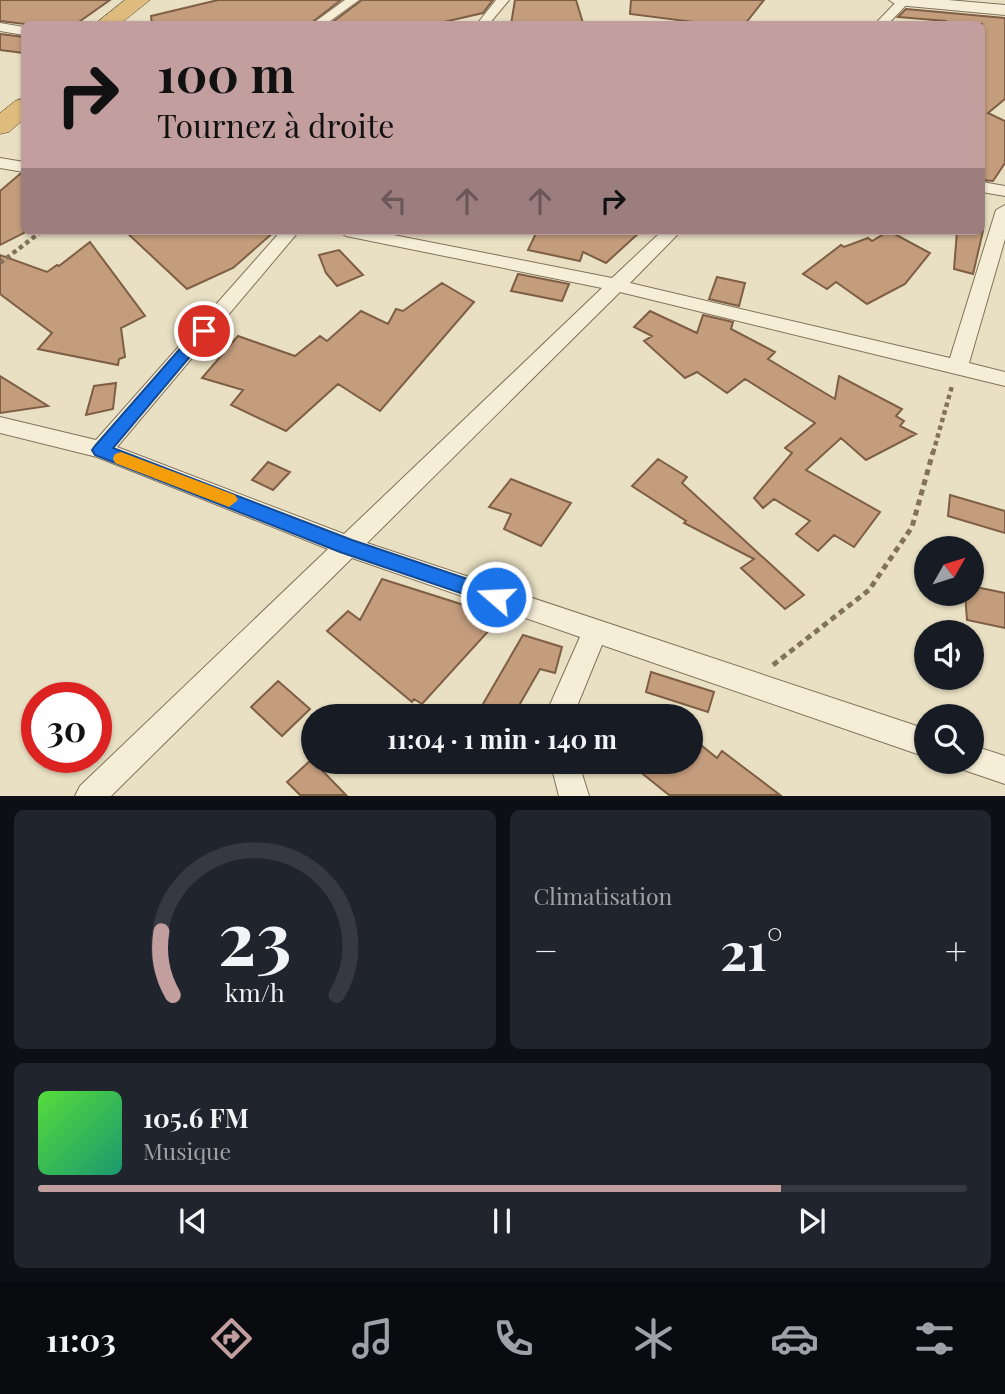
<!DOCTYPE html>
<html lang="fr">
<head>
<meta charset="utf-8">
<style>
	:root { --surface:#171b24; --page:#20242c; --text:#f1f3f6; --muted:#9ea1a6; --line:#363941; --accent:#c39e9e }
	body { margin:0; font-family:"Playfair Display",serif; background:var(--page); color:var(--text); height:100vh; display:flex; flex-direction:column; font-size:26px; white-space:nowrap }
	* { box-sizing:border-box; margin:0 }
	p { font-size:23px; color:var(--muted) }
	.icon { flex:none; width:38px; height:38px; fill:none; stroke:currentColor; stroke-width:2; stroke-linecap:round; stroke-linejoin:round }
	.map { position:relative; height:796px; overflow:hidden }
	.panel { display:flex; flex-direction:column; gap:14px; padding:14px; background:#0d0f14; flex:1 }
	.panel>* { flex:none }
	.guide { position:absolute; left:21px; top:21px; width:964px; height:214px; border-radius:10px; box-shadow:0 2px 5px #0004; background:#c39e9e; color:#111; overflow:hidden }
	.needle { width:46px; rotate:51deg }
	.controls { position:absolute; left:914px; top:536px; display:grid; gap:14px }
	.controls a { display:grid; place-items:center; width:70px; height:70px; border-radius:50%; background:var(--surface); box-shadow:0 2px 5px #0004; font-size:35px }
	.speed { position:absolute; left:21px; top:682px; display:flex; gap:14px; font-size:35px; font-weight:700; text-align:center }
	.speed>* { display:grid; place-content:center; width:91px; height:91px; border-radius:50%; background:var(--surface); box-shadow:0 2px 5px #0004; line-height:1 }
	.speed .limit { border:10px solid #d22; background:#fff; color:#111 }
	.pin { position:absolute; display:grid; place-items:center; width:60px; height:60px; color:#fff; margin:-30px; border:4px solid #fff; border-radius:50%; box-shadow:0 2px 7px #0007 }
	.me { position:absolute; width:77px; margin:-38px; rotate:289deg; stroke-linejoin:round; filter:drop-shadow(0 0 5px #0008) }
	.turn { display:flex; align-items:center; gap:24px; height:147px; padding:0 21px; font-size:32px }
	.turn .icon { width:91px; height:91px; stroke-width:2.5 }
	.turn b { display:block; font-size:49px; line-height:60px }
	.lanes { display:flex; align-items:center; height:66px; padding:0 21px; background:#0003; justify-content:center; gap:35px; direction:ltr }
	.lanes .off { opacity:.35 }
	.big { font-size:52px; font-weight:700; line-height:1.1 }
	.panel .widget { flex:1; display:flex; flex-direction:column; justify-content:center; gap:10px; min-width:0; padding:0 24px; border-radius:10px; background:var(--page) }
	.panel .dial { align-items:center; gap:0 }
	.dial svg { height:182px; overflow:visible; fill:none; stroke:var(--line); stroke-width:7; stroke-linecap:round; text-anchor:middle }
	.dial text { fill:var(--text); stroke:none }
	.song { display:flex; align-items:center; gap:21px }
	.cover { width:84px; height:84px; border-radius:10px; background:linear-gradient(135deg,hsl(110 70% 55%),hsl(160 70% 35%)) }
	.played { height:7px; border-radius:4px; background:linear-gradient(90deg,var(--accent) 80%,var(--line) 80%) }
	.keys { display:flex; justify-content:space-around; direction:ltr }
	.heat { display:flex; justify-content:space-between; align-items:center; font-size:38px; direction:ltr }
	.panel .tiles { flex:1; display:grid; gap:14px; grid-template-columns:1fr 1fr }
	.widget:last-child { grid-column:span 2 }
	.trip { position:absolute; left:301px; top:704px; width:402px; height:70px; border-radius:35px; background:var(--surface); box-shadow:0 2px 5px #0004; font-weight:700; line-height:70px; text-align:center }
	.dock { display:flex; height:112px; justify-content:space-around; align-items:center; background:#090b0e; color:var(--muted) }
	.dock .icon { width:49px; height:49px }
	.dock .current { color:var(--accent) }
	.dock b { font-size:32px; color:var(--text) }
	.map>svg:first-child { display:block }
	.building { fill:#c49d7d; stroke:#7e5e44; stroke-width:2 }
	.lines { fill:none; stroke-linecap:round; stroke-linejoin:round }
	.minor-casing { stroke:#82725c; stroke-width:2 }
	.tertiary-casing { stroke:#82725c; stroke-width:2 }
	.trunk-casing { stroke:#504030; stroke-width:1 }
	.path-far1 { stroke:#82725c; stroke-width:4.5; stroke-dasharray:4.5 3.5; stroke-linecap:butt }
	.path { stroke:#82725c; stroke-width:5; stroke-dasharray:6 4.5; stroke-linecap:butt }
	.minor { fill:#f5edd6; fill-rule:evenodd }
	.tertiary { fill:#f5edd6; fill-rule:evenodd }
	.trunk { fill:#ddbc7d; fill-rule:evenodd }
	.route { fill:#1a73e8; stroke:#114b97; stroke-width:2 }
	.slow { fill:#f59e0b }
</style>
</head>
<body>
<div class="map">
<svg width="1005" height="796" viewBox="0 0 1005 796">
	<rect width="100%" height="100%" fill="#e9e0c3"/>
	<path class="building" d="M0,0H110L76,24H25L0,21Z
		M218,0H341L310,24H152L151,16Z
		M362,0H493L483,13L435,24H330Z
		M515,0H576L583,23L511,24Z
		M631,0H764L745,24H709L630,14Z
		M906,9L1005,18V99L988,113L1005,121V163L993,181L982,180V24H948L946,21L898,17Z
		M0,34L24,37V53L0,50Z
		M20,174H24V233L0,245V191Z
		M125,231H275L233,268L187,289Z
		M537,231H641L606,263L583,252L580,261L528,250Z
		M889,231L930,253L905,284L867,304L836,282L827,289L803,274L841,245L844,247L868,238L872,241Z
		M957,231H983L973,274L954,269Z
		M90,242L145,316L121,328L125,357L119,359L118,365L38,349L52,333L0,294V255L47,272L57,265L59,266Z
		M339,250L363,275L337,286L326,273L319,255Z
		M518,274L569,284L562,301L511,291Z
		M717,277L745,283L739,306L709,299Z
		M442,283L474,302L380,411L338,384L286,431L231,405L243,390L202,378L238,336L295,356L320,336L327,341L361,311L388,324L396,309L403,311Z
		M650,311L697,333L703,315L733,322L731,329L775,352L768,359L835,399L839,376L902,409L896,416L904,421L900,426L916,434L866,460L841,438L806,470L880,512L854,547L834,535L818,551L796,534L810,521L774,499L763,508L754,498L792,453L785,448L815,423L745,379L727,393L697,372L685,378L644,341L652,336L634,327Z
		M0,376L48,406L0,413Z
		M116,383L113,409L86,415L94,386Z
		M658,459L687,477L682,483L804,595L785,609L741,568L754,559L684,523L686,521L632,486Z
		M268,462L290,472L273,490L252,480Z
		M511,479L571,503L541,546L504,529L511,514L489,507Z
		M950,495L1005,511V533L948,516Z
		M382,579L489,613L485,623L493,626L422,704L414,699L412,702L327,631L348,611L360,620Z
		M971,586L1005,593V628L967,620L965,593H971Z
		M523,635L562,647L555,673L540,669L513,716H476Z
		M651,672L714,692L708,712L646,692Z
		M278,681L310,709L282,736L251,707Z
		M691,737L717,758L722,751L780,795H669L643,774L653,761H691Z
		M312,759L313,761L346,795H300L287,782Z"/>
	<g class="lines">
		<defs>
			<path id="minor" d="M345,0H359L326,24H312Z
				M496,0H509L489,24H477Z
				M898,0H911L888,24H875Z
				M0,23L24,27V35L0,31Z
				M0,158L24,162V172L0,168Z
				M982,182L1005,186V196L982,192Z
				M1005,205V239L969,363L1005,372V386L620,292L367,543L926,729V757L602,645L573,716H545L580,637L352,558L111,796H75L80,786L328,549L97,457L0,433V417L96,440L281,231H299L117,447L344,534L602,288L346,236L337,231H373L612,278L662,231H681L630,283L950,358L996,210Z
				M971,745L1005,756V784L961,769L958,761H971Z
				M550,761H578L589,796H559Z"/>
			<path id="tertiary" d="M889,0H948L1005,5V15L897,5Z"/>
			<path id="trunk" d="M125,0H150L120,24H95Z
				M24,98V119L9,132L0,134V113L15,101Z"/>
		</defs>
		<use href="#minor" class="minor-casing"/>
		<use href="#tertiary" class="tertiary-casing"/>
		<use href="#trunk" class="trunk-casing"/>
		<path class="path-far1" d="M0,263L42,231
			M933,453L952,386"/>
		<path class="path" d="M773,665L869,590L912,527L933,452"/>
		<use href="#minor" class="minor"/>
		<use href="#tertiary" class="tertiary"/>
		<use href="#trunk" class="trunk"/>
	</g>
	<path class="route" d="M204,326L211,331L209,334L113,448L352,540L503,591L505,597L503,603L496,605L340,552L95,455L92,450L95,446L199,327Z"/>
	<path class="slow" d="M121,452L235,495L238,500L229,507L115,463L113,458L115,454Z"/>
</svg>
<div class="controls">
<a><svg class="needle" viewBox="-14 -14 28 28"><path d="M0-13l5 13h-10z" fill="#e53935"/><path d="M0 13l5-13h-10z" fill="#9ea1a6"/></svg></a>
<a><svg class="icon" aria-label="sound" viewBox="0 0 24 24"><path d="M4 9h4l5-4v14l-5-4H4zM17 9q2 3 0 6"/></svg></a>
<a><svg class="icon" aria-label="search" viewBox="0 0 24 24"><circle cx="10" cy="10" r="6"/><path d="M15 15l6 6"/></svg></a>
</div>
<div class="speed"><div class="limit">30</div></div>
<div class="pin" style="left:204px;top:331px;background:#d93025"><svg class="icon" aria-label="arrive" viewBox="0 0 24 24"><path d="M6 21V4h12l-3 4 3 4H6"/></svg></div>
<svg class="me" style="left:496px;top:597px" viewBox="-20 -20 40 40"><circle r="17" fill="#1a73e8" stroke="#fff" stroke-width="3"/><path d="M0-11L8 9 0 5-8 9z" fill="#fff"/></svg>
<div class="trip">11:04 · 1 min · 140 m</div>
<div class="guide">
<div class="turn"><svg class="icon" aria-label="right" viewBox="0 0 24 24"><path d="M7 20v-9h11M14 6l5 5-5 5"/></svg><div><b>100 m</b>Tournez à droite</div></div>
<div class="lanes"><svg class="icon off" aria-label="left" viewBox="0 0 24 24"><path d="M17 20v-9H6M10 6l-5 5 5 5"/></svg><svg class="icon off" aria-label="ahead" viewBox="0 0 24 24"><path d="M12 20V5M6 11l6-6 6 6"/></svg><svg class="icon off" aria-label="ahead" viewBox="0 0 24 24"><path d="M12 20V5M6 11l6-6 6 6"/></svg><svg class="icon" aria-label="right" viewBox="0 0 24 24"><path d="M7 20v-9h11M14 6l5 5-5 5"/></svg></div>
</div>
</div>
<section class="panel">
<div class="tiles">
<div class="widget dial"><svg viewBox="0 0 100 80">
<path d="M14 69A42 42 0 1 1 86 69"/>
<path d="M14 69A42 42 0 0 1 9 41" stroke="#c39e9e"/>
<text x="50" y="56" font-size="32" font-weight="700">23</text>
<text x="50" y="72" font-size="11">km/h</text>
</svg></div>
<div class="widget"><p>Climatisation</p>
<div class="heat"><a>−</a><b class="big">21°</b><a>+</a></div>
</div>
<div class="widget">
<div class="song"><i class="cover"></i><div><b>105.6 FM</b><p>Musique</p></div></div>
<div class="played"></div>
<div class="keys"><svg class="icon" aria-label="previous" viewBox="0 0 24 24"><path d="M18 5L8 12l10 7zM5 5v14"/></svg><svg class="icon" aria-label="pause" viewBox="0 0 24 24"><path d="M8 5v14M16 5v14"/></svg><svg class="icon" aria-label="next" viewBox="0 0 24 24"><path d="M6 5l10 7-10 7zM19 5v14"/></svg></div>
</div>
</div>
</section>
<nav class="dock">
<b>11:03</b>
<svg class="icon current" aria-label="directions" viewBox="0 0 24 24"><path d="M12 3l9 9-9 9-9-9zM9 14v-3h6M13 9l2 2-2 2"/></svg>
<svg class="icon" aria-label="music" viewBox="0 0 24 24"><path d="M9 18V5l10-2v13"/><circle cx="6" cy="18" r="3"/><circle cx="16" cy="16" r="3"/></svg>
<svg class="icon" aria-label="phone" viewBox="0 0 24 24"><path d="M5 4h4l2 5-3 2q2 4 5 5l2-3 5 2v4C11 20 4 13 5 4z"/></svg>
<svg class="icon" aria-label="climate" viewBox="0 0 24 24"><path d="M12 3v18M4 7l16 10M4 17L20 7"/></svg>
<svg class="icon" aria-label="car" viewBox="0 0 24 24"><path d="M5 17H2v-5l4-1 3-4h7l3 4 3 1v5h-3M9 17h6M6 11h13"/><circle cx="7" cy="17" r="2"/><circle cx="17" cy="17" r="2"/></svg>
<svg class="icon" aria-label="filters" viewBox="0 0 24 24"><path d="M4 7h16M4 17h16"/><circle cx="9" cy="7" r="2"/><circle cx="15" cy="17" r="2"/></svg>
</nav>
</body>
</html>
